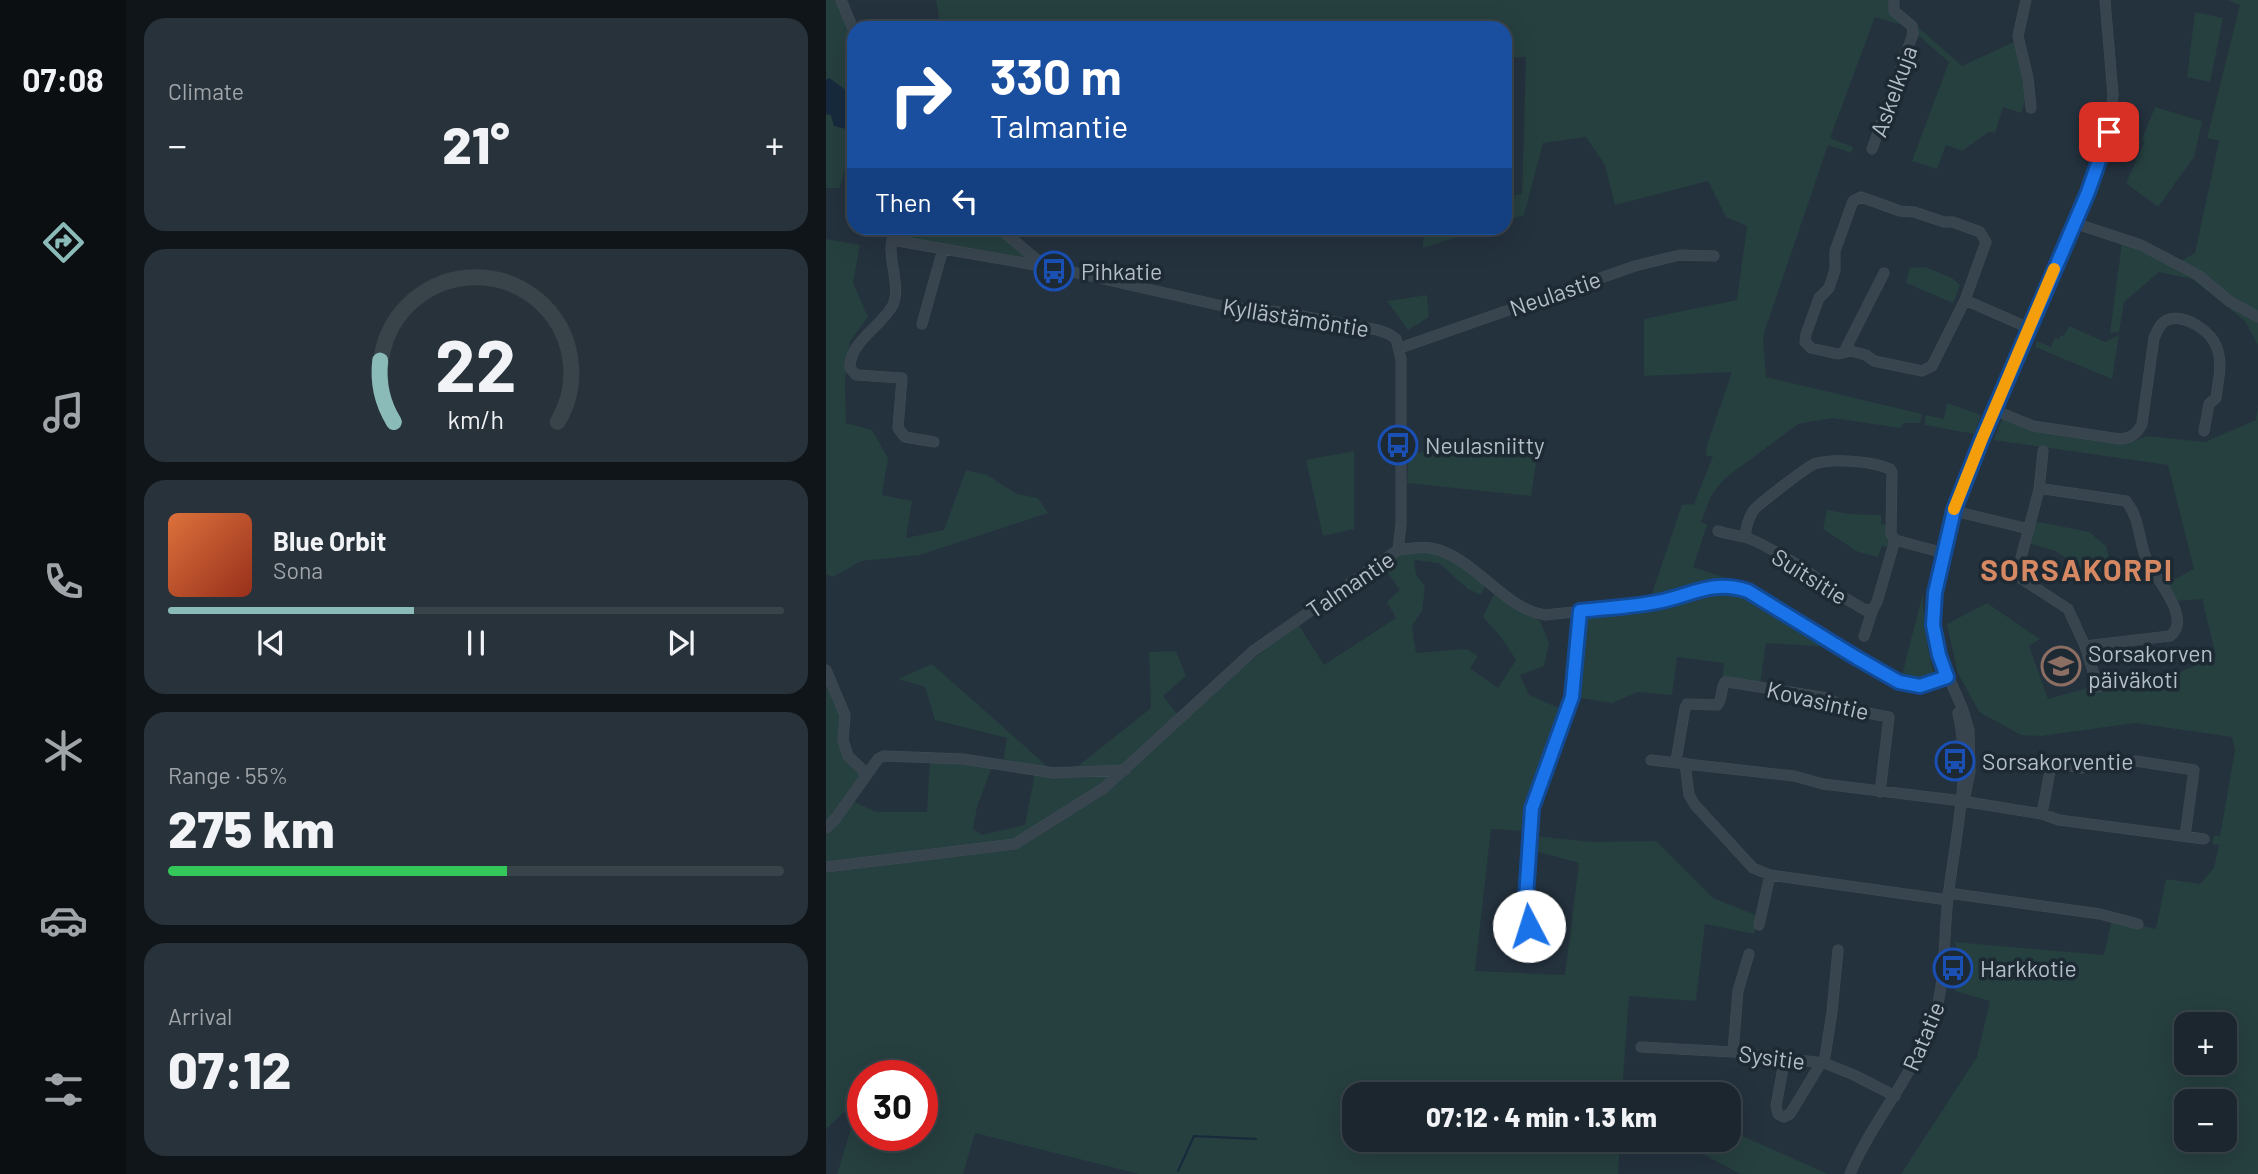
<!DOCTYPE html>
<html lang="en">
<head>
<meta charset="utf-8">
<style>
	:root { --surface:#1b262e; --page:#28323a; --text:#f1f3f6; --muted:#a0a5aa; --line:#39434a; --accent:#8bbbb9 }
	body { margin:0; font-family:Barlow,sans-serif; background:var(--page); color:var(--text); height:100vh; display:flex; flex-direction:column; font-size:26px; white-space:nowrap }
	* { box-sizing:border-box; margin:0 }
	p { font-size:23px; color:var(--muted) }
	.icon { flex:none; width:38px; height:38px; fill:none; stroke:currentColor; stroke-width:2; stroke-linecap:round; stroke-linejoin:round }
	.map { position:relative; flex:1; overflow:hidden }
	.sheet { display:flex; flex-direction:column; gap:18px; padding:18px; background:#0f1519; width:700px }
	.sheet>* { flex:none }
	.hud { position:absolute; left:21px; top:21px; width:665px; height:214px; border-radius:21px; box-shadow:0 7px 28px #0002,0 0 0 2px var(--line); background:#1a4fa0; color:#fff; overflow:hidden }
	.controls { position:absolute; left:1348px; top:1012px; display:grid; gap:14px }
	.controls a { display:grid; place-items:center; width:63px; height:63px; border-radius:14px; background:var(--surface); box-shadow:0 7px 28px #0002,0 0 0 2px var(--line); font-size:35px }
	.speed { position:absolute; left:21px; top:1060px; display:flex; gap:14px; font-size:35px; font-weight:700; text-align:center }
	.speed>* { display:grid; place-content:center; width:91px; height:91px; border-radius:50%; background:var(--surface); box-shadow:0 7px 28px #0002,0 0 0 2px var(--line); line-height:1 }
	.speed .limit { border:10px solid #d22; background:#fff; color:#111 }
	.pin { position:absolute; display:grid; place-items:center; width:60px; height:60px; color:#fff; margin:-30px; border-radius:14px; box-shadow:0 4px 10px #0006 }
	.me { position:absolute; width:77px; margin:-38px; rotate:355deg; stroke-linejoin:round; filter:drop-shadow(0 0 5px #0008) }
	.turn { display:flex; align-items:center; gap:24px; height:147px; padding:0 28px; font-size:32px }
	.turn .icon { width:91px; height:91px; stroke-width:2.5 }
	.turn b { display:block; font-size:49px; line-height:60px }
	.then { display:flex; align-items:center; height:66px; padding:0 28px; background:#0003; gap:14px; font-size:26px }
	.big { font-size:52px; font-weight:800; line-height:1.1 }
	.sheet .card { flex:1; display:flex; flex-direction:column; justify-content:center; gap:10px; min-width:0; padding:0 24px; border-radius:21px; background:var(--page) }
	.sheet .dial { align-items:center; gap:0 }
	.dial svg { height:182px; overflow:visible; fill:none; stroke:var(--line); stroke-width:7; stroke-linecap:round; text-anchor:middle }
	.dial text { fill:var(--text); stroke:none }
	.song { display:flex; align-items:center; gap:21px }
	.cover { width:84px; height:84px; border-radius:10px; background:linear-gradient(135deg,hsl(20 70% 55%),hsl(10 70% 35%)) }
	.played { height:7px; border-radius:4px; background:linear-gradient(90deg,var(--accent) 40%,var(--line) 40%) }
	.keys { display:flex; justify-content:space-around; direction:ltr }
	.heat { display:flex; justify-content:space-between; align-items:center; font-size:38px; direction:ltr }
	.charge { height:10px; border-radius:5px; background:linear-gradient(90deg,#34c759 55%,var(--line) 0) }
	.trip { position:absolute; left:516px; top:1082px; width:399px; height:70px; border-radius:21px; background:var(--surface); box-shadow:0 7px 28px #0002,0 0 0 2px var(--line); font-weight:800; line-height:70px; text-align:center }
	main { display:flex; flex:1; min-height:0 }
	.tab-bar { display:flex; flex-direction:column; width:126px; justify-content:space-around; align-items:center; background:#0b0f12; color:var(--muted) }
	.tab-bar .icon { width:49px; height:49px }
	.tab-bar .selected { color:var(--accent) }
	.tab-bar b { font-size:32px; color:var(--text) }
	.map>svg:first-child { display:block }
	.green { fill:#263f3f; fill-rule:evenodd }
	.water { fill:#172a3d }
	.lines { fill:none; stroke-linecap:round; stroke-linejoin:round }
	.stream { stroke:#172a3d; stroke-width:2 }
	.minor-casing { stroke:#414d57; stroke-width:11 }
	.minor { stroke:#38444e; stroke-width:10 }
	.route-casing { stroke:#114b97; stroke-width:18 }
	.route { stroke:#1a73e8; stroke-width:12 }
	.slow { stroke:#f59e0b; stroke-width:12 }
	.labels { text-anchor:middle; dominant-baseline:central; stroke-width:7; stroke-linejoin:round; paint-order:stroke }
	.street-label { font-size:23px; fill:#b4bec9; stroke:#1d2933 }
	.poi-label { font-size:23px; fill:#b4bec9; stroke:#1d2933; text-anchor:start }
	.district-label { font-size:30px; font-weight:bold; letter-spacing:2px; fill:#d68862; stroke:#1d2933 }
</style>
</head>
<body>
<main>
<nav class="tab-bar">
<b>07:08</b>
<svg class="icon selected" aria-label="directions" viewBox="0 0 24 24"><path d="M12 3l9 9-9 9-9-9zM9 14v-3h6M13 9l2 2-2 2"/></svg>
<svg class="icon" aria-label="music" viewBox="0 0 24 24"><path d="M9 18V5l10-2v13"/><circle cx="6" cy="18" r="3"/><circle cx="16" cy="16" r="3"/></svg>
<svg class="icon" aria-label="phone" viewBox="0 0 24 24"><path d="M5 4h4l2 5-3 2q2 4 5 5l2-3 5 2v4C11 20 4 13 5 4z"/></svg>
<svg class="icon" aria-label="climate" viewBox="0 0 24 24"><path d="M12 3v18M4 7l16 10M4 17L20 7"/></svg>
<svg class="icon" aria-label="car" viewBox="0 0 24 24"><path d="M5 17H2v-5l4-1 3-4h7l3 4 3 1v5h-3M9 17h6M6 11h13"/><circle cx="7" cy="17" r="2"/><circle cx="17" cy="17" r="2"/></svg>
<svg class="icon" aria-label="filters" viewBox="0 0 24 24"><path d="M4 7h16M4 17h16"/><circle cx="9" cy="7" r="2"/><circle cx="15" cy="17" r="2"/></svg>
</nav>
<section class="sheet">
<div class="card"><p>Climate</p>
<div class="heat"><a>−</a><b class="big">21°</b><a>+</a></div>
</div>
<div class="card dial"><svg viewBox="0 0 100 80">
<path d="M14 69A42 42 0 1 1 86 69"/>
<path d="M14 69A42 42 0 0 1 8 42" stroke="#8bbbb9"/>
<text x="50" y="56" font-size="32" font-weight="700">22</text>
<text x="50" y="72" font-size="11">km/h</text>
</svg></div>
<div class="card">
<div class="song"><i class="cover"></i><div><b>Blue Orbit</b><p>Sona</p></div></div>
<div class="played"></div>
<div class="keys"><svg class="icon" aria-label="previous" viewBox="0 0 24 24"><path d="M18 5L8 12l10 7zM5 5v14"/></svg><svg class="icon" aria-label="pause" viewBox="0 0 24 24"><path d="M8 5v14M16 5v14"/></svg><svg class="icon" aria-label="next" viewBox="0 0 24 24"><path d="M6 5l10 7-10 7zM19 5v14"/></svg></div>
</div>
<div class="card"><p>Range · 55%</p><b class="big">275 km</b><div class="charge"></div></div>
<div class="card"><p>Arrival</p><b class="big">07:12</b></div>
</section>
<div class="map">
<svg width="1432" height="1174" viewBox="0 0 1432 1174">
	<rect width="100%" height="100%" fill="#24323e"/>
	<path class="green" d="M0,0H10L28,40V100H26L17,88L3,78L0,80Z
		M110,0H1068L1065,9L1083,27L1049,17L1004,138L1027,147L1025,153L1002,145L937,336L940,377L1096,414L1094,423H1077L1075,428L1006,418L972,424L898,479L885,496L875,522L881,525L867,567L915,583L887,582L824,599L856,505L868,504L887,456H880L881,445L906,372L818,376V319L911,300L921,226L900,217L882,181L789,205L779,165L760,137L717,143L698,215L679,221V197L696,194L700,57L679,58V28H112L113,17Z
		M1402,0H1432V315L1353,262L1369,253L1393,141L1381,138L1414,5Z
		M1369,12L1397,18L1384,82L1361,77Z
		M1092,27L1136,66L1190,41L1202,93L1195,113L1177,107L1169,133L1163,132L1136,151L1120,145L1111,169L1086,161L1123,62L1092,35Z
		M1329,107L1376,121L1368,157L1332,207L1300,183L1319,141L1316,140Z
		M0,114L5,115L8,126L21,129L28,126V156L20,163L14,188H0Z
		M71,228H166L205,260L68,238Z
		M598,228H659L597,248Z
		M0,239L34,245L27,283L42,317L24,341L19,381L20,423L46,430L62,458L56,495L86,501L80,538L118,530L140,470L161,475L191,494L212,498L222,513L94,555L35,561L7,577L0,574Z
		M1296,242L1348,264L1432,319V345L1419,321L1366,279L1333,272L1298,302L1293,332L1284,333Z
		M1099,267L1126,278L1134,285L1127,303L1080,283L1084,268Z
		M601,295L603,317L582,330L561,301Z
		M1243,326L1279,342L1293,335L1286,379L1209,347L1211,341L1225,347L1229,337L1233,339L1234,335L1238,336Z
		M1121,403L1155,415L1148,434L1099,425V415L1118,419Z
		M1432,405V1174H1075L1151,1057L1164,1001L1129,991L1133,965L1129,942L1278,955L1286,919L1330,929L1340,879L1374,884L1388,868L1393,845L1386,844L1388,836H1394L1409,750L1406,737L1309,723L1215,736L1195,735L1153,712L1131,671L1121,624L1161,603L1214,639L1203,646L1222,699L1275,684L1346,676L1390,656L1376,599L1348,601L1336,586L1368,569L1342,465L1167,440L1177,417L1294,442H1306L1321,436L1379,442L1430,420ZM1360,1024H1398V1062H1360ZM1360,1101H1398V1139H1360Z
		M713,444L705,496L581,483L583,453Z
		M528,451V529L497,536L480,460Z
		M1001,510L1023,514L1055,515V524L1061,525L1064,539L1063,547L1056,546L1052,557L1032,552L997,529Z
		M1208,521L1263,532L1280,546L1284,562L1268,579L1230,551L1202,543Z
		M606,551L632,565L660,585L655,595L642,589L613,563L588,560L590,575L599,586L596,611L586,626L590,653L641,649L652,656L644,668L672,688L690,660L675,637L657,617L670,590L714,621L723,643L718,666L694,675L703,695L735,709L702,803L698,831L665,829L649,971L739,975L753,863L706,850L708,836L766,842L830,841L887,898L932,916L928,934L879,924L870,1001L803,996L796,1092L814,1094H528V1139H794L792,1174H313L149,1133L137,1174H11L25,1129L37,1114V1136H96V1076H69L74,1070L58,1076H37L29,1102L0,1129V873L120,856L190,850L279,794L418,666L472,624L498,665L570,618L561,602L574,590L557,566L573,554Z
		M892,592H908L921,597L1005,647L940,643L934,684L896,679L898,663L851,657L846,695L812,692L786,703L749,697L758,615L831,608L869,595Z
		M1097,593C1098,622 1100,648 1109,676L1097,683L1075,679Z
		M350,651L360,676L337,696L352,715L276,786L184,841L0,863V677L17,716L15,741L37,776L22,799L50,812H101L104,760L137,762L166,767L151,807L147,829L156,835L199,825L210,768L177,762L181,738L109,720L99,687L72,679L106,664L222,767L252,766L325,708L323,652Z
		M903,1101H908L905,1131L1002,1174H914L849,1139H903Z"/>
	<path class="water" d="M3,78L17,88L28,100V126L21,129L8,126L5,115L0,114V80Z"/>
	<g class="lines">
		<path class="stream" d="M352,1171L368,1136L430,1139"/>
		<defs>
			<path id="minor" d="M15,0L28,31
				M1200,0L1192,36L1202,78L1205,108
				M1046,149L1087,34L1086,26L1068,11V0
				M1035,197L1074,211L1088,212L1118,222H1127L1154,232L1160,242L1139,300L1106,366L1096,371L1048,361L1040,355L1025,351L1012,354L985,348L979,342L980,334L993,298L1003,288L1009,270V251L1027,201Z
				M1248,223L1315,245L1372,275L1403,301L1432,317
				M69,228C67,235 65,242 65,249C65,266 74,289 67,305C56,326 23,342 24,368L30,375L76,378L72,428L79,437L108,442
				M173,228L215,263L229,268L401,307L454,312L552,330L563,334L570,339L575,359V524L572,550
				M66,240L209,265L215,263
				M1139,300L1203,328
				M96,324L117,249
				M574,348L809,266L854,255L888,256
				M1018,352L1058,273
				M1168,410L1207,426L1294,439C1305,438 1311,434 1316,424L1328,338C1331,331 1334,323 1341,320C1359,313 1386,332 1391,348C1397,364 1392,381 1390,398L1383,404L1378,431
				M1218,489L1300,501C1314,518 1312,538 1320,558C1327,576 1368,619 1344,636L1259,646L1242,609L1196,579L1192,575V569L1213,490Z
				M1213,490L1217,451
				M1128,511L1203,529
				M892,531C901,534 909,535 918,537C931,540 991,574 997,585L1039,610L1047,609L1051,602L1069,540
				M920,537C919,529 923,518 927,511C931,505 981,467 988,464C1005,458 1047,461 1064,469L1066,472L1065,534L1069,540
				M1069,540L1118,553
				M1038,636L1047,609
				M1259,646L1272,687
				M0,670L19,715L17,740L22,756L36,769L39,776
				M825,760L968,776L997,784L1136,801L1216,814L1233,820L1378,839
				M850,761L859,708L861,704L891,705C897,699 894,690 899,682H902L1002,698L1020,709L1063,717L1054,792
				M859,763L863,795L869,805L927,868L944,875L1122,900
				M1136,801L1139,796L1144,772L1143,730L1137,710L1113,655L1107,625L1109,593L1134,492L1262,192L1283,132L1287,95L1279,0
				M1216,814L1225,765L1230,763L1254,768L1310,761L1368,770L1359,836
				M0,828L10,818L52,759L58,756L137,759L228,773L299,770
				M0,867L189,844L278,788L427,651L572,550C583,549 594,546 605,548C650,557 676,609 720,615C757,610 796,610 833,602C866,594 886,579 922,591L1031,658L1073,682L1094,686L1121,677
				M1122,893L1274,914L1312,924
				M933,925L944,875
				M703,926L699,912L706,808L746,697L754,611
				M815,1047L907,1052L998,1063L1028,1075L1069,1096
				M907,1052L912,991L923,954
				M959,1057L950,1106L952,1114L958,1117L964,1114L995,1063
				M998,1063L1006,1012L1012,950
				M1024,1174C1043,1128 1079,1085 1100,1039C1122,990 1116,949 1122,898C1129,836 1146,774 1132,713"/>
		</defs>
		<use href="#minor" class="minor-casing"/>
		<use href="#minor" class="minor"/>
	</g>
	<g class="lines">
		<defs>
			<path id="route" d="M703,926L699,912L706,808L746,697L754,611C779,608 805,607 831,602C865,596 885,579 922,591L1031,658L1073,682L1094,686L1121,677L1113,655L1107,625L1109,593L1128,510L1155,441L1262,192L1283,132"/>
		</defs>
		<use href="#route" class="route-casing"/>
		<use href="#route" class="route"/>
		<path class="slow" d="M1128,509L1155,441L1228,269"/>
	</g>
	<defs>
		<symbol id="bus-ring" viewBox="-11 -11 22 22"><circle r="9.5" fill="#1d2933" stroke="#1a4fb4" stroke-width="1.5"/><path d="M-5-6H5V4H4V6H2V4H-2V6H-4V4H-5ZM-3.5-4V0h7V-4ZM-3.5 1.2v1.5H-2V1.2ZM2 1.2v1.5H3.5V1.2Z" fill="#1a4fb4"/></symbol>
		<symbol id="school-ring" viewBox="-11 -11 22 22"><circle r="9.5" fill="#1d2933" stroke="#8d6e63" stroke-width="1.5"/><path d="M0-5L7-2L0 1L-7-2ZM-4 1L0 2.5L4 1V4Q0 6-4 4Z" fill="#8d6e63"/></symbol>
	</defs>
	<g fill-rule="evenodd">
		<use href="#bus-ring" x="206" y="249" width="44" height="44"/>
		<use href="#bus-ring" x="550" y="423" width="44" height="44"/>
		<use href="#school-ring" x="1213" y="644" width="44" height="44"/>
		<use href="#bus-ring" x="1107" y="739" width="44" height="44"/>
		<use href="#bus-ring" x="1105" y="946" width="44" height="44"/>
	</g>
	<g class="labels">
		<g class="street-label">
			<text transform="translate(1067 91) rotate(-70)">Askelkuja</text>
			<text transform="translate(729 293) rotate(-19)">Neulastie</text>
			<text transform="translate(470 317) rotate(9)">Kyllästämöntie</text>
			<text transform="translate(984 576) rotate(32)">Suitsitie</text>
			<text transform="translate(524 584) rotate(-34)">Talmantie</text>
			<text transform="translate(992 700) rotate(13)">Kovasintie</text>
			<text transform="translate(1097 1036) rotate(-67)">Ratatie</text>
			<text transform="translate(946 1057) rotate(7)">Sysitie</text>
		</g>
		<g class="poi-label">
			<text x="255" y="271">Pihkatie</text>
			<text x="599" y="445">Neulasniitty</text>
			<text x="1262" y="653">Sorsakorven<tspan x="1262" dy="26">päiväkoti</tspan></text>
			<text x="1156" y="761">Sorsakorventie</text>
			<text x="1154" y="968">Harkkotie</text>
		</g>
		<g class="district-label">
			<text x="1251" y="569">SORSAKORPI</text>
		</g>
	</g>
</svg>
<div class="controls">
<a>+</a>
<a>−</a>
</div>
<div class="speed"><div class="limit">30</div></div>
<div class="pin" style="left:1283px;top:132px;background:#d93025"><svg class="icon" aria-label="arrive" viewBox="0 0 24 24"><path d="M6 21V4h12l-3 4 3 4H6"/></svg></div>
<svg class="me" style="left:703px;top:926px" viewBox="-20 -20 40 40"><circle r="19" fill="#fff"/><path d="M0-13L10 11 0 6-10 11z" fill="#1a73e8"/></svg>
<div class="trip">07:12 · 4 min · 1.3 km</div>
<div class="hud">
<div class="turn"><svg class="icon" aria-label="right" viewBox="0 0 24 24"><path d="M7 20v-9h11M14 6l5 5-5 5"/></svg><div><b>330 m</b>Talmantie</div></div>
<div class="then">Then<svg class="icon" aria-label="left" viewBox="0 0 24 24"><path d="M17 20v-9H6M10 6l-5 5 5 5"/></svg></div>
</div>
</div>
</main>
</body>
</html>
